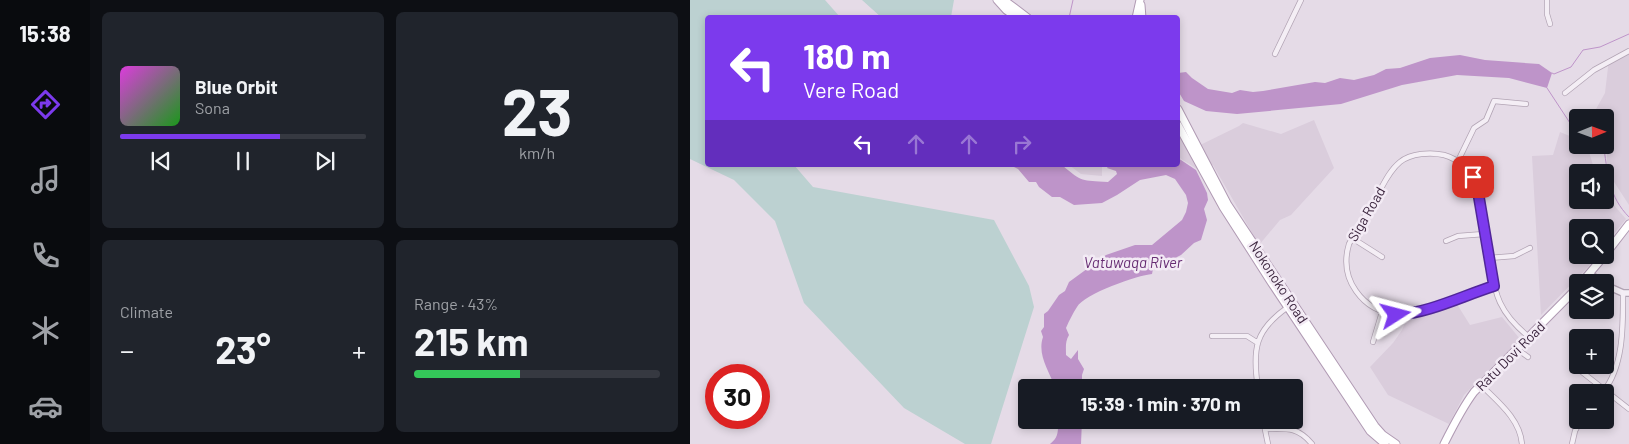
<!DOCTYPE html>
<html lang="en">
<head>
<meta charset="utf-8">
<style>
	:root { --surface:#171b24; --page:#20242c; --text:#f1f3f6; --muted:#9ea1a6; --line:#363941; --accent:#7c3aed }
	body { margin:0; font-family:Barlow,sans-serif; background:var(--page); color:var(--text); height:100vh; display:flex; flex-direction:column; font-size:19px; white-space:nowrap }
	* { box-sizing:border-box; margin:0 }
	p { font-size:16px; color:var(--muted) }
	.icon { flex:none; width:28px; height:28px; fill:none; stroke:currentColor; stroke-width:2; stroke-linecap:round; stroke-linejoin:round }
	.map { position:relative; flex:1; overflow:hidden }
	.sheet { display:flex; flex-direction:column; gap:12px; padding:12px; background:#0d0f14; width:600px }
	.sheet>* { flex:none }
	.hud { position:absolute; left:15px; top:15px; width:475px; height:152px; border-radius:5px; box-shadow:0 2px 8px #0003; background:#7c3aed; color:#fff; overflow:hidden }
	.needle { width:32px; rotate:89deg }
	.buttons { position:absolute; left:879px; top:109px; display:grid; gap:10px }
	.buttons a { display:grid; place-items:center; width:45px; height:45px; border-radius:5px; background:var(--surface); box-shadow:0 2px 8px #0003; font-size:25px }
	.speed { position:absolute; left:15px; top:364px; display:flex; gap:10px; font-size:25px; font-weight:700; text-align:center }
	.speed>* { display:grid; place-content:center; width:65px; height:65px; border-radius:50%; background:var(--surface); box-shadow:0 2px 8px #0003; line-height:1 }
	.speed .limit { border:8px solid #d22; background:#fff; color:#111 }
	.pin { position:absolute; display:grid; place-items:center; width:42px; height:42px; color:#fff; margin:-21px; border-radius:10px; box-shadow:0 2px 8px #0006 }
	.me { position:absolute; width:55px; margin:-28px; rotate:81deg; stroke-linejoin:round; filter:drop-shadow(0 0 4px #0008) }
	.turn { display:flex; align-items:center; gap:18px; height:105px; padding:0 15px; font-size:22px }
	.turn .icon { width:65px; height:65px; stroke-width:2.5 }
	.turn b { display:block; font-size:35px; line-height:42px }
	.lanes { display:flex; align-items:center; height:48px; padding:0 15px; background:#0003; justify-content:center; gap:25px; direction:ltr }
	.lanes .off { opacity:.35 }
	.big { font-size:38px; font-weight:700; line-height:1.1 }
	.sheet .tile { flex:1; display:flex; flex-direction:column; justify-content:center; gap:8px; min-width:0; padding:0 18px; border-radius:8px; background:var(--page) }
	.sheet .dial { align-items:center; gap:0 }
	.dial b { font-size:65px; line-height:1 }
	.song { display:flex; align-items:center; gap:15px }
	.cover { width:60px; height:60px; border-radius:8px; background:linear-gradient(135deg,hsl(300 70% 55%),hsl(120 70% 35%)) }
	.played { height:5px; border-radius:2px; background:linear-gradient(90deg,var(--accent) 65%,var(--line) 65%) }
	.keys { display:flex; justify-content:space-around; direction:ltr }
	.heat { display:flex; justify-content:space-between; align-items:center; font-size:28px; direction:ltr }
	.charge { height:8px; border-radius:4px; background:linear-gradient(90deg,#34c759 43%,var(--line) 0) }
	.sheet .tiles { flex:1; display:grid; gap:12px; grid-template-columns:repeat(2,1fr) }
	.trip { position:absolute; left:328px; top:379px; width:285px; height:50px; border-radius:5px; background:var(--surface); box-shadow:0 2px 8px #0003; font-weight:700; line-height:50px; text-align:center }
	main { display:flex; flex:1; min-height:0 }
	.tabs { display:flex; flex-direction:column; width:90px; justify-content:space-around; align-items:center; background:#090b0e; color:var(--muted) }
	.tabs .icon { width:35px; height:35px }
	.tabs .current { color:var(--accent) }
	.tabs b { font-size:22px; color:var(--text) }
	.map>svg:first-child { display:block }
	.built { fill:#dacddc }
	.green { fill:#bcd1d1 }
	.water { fill:#be94c9 }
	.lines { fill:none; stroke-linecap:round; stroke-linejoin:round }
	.stream { stroke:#be94c9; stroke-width:1 }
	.minor-casing { stroke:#b2a4b4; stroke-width:6 }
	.tertiary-casing { stroke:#b2a4b4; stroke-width:8 }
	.primary-casing { stroke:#b09ab3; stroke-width:9 }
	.minor { stroke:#f4eef5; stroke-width:4.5 }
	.tertiary { stroke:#f4eef5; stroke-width:5.5 }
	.primary { stroke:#fff; stroke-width:7 }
	.route-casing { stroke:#51269a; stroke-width:12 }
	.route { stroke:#7c3aed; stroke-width:9 }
	.labels { text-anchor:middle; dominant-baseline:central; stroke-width:5; stroke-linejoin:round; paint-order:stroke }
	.street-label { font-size:14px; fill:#3b253e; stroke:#f3ebf5 }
	.water-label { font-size:15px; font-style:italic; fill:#672d73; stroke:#f3ebf5 }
</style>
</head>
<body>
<main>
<nav class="tabs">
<b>15:38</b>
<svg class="icon current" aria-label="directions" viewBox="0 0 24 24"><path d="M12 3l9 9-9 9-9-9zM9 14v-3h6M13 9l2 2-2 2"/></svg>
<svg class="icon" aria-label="music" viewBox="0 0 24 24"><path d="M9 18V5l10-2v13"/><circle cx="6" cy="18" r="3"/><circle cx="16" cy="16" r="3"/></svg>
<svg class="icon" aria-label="phone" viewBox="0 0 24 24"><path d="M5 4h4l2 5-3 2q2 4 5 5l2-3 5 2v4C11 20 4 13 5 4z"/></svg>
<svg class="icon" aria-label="climate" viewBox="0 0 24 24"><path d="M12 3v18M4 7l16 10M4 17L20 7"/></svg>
<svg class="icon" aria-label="car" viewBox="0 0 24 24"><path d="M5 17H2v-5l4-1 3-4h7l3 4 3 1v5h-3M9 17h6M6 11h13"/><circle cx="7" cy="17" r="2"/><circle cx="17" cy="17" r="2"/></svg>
</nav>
<section class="sheet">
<div class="tiles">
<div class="tile">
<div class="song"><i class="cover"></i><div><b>Blue Orbit</b><p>Sona</p></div></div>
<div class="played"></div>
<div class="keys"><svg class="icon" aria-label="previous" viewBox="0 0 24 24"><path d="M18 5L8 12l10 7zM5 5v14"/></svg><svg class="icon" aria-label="pause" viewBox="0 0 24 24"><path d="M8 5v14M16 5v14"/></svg><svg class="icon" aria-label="next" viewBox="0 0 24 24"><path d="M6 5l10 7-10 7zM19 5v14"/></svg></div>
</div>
<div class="tile dial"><b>23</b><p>km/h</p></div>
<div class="tile"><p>Climate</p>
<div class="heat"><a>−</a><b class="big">23°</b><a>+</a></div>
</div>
<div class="tile"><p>Range · 43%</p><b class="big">215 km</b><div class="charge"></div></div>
</div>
</section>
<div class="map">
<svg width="939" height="444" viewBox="0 0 939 444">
	<rect width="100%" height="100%" fill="#e5dbe7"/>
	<path class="built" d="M939,50V205L917,171V151L911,145H915V118H901L915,93L919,59Z
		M624,120L644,168L601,215L590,220L569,245L523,165L507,169L488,157V127L502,149L549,126L553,123L591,134Z
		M870,132L887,139L888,145H897L905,172H888V200H915V195L936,219L915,245V228H888V255H907L898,267L851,315L842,156L863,155Z
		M379,165H412V176L391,174Z
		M765,301L780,325L812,317L830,339L774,395L759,424L698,395L680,367L703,343L712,330L718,316Z"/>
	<path class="green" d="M0,0H135L150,17L18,18V165H104L123,187L304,220L339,286L344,307L301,444H275L214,408L114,303L85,221L44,180L0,159Z
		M172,0H264L261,17L192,18Z"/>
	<path class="water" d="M770,55L795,60L849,64L862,73L857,88L819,78L767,75L712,85L651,104L547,114L516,111L494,101L488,91V73L496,72L502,78L518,89L542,93L550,90L563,92L573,91L625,82L635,83L650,78L664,80L684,75L696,69L710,68L740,58Z
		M488,158L506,170L517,193L518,200L514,209L517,220L511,240L504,243L491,255L463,269L462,274C448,275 394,294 387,307C383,313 379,321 376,328L379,335C375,342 376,347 376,355L381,359L388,350V359L394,369L392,375V387H365C359,371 347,355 353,337L351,331L354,327V314L358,311L369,295L375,291L379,282L416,255L445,245H462L492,220L496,212L498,203L496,195L485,179L476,175L450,180L427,195L412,203L384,205L370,197H362L349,187L346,182H339L328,169L320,165H372C393,183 391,180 418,182L427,174L426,171L417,168L419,165H488Z
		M368,420H392L391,444H360C369,437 368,431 368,420Z"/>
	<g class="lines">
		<path class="stream" d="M379,18L383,0
			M862,73L864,74L881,67L893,50L910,47L939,34
			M857,88L880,123L888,128
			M909,145L914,149C918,175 919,197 939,217"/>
		<defs>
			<path id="minor" d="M857,0V14L860,24
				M585,54L611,0
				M875,93L904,70L939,51
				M768,161L784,128L796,120L804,101L836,104
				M662,238L692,257
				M756,241L768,236L794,234
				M799,258L824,256L840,248
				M804,286C788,291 772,297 756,302C724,313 690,325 666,291C656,277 654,261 659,244C668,227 678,211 688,194C694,183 700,170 710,162C721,153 741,152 754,155C769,159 782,172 787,186C790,206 792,225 796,244C805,286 802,307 839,337
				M522,336H557L568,343
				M683,342L692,312
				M827,349L838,357
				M883,365L939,409
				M791,385C808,402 830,419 832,444
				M568,388C562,349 565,330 598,307
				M913,392C934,366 933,325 933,293
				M573,420L578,444
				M575,429C596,429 607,426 622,444
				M882,444L885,431L891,420"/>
			<path id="tertiary" d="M900,274L912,282
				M915,285L933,293H939"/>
			<path id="primary" d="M307,0L316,10L327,18
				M314,0L338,18
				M451,5L452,18
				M446,18L450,0
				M488,109L538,205L685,426L693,435L706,444
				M488,125L533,207L581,282L680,431L695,444
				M915,255L939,224
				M892,282L915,255
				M754,444C763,426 772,408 784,392L888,287"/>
		</defs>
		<use href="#minor" class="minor-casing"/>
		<use href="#tertiary" class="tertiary-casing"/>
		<use href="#primary" class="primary-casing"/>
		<use href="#minor" class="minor"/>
		<use href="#tertiary" class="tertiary"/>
		<use href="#primary" class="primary"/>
	</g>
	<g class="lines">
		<defs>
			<path id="route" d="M706,315C739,313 772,296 804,286L787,186L783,177"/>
		</defs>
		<use href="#route" class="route-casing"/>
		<use href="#route" class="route"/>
	</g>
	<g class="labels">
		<g class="street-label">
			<text transform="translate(676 214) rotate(-60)">Siga Road</text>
			<text transform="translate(589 282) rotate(57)">Nokonoko Road</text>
			<text transform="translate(820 356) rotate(-45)">Ratu Dovi Road</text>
		</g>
		<g class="water-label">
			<text x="443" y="262">Vatuwaqa River</text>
		</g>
	</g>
</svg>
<div class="buttons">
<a><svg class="needle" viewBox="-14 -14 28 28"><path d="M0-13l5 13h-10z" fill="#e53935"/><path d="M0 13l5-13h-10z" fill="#9ea1a6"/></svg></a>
<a><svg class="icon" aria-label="sound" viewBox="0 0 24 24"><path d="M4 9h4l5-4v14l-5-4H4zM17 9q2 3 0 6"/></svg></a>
<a><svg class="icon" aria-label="search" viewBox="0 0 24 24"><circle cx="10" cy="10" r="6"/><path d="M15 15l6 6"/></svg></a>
<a><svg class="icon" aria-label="layers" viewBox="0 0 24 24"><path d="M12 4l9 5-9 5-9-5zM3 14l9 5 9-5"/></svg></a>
<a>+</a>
<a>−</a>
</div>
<div class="speed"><div class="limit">30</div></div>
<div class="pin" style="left:783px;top:177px;background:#d93025"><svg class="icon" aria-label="arrive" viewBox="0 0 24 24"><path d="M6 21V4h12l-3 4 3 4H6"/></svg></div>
<svg class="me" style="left:706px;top:315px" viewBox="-20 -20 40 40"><path d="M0-17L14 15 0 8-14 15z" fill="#7c3aed" stroke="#fff" stroke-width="4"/></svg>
<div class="trip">15:39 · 1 min · 370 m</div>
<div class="hud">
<div class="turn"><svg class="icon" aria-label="left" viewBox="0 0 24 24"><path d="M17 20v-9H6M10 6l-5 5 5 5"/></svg><div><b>180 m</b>Vere Road</div></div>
<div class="lanes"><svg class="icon" aria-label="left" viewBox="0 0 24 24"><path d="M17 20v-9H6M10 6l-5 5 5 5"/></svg><svg class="icon off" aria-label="ahead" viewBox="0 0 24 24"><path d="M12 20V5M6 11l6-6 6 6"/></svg><svg class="icon off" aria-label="ahead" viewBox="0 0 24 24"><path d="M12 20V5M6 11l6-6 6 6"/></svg><svg class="icon off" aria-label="right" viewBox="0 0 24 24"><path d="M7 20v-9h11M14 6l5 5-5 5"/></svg></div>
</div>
</div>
</main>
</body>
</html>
